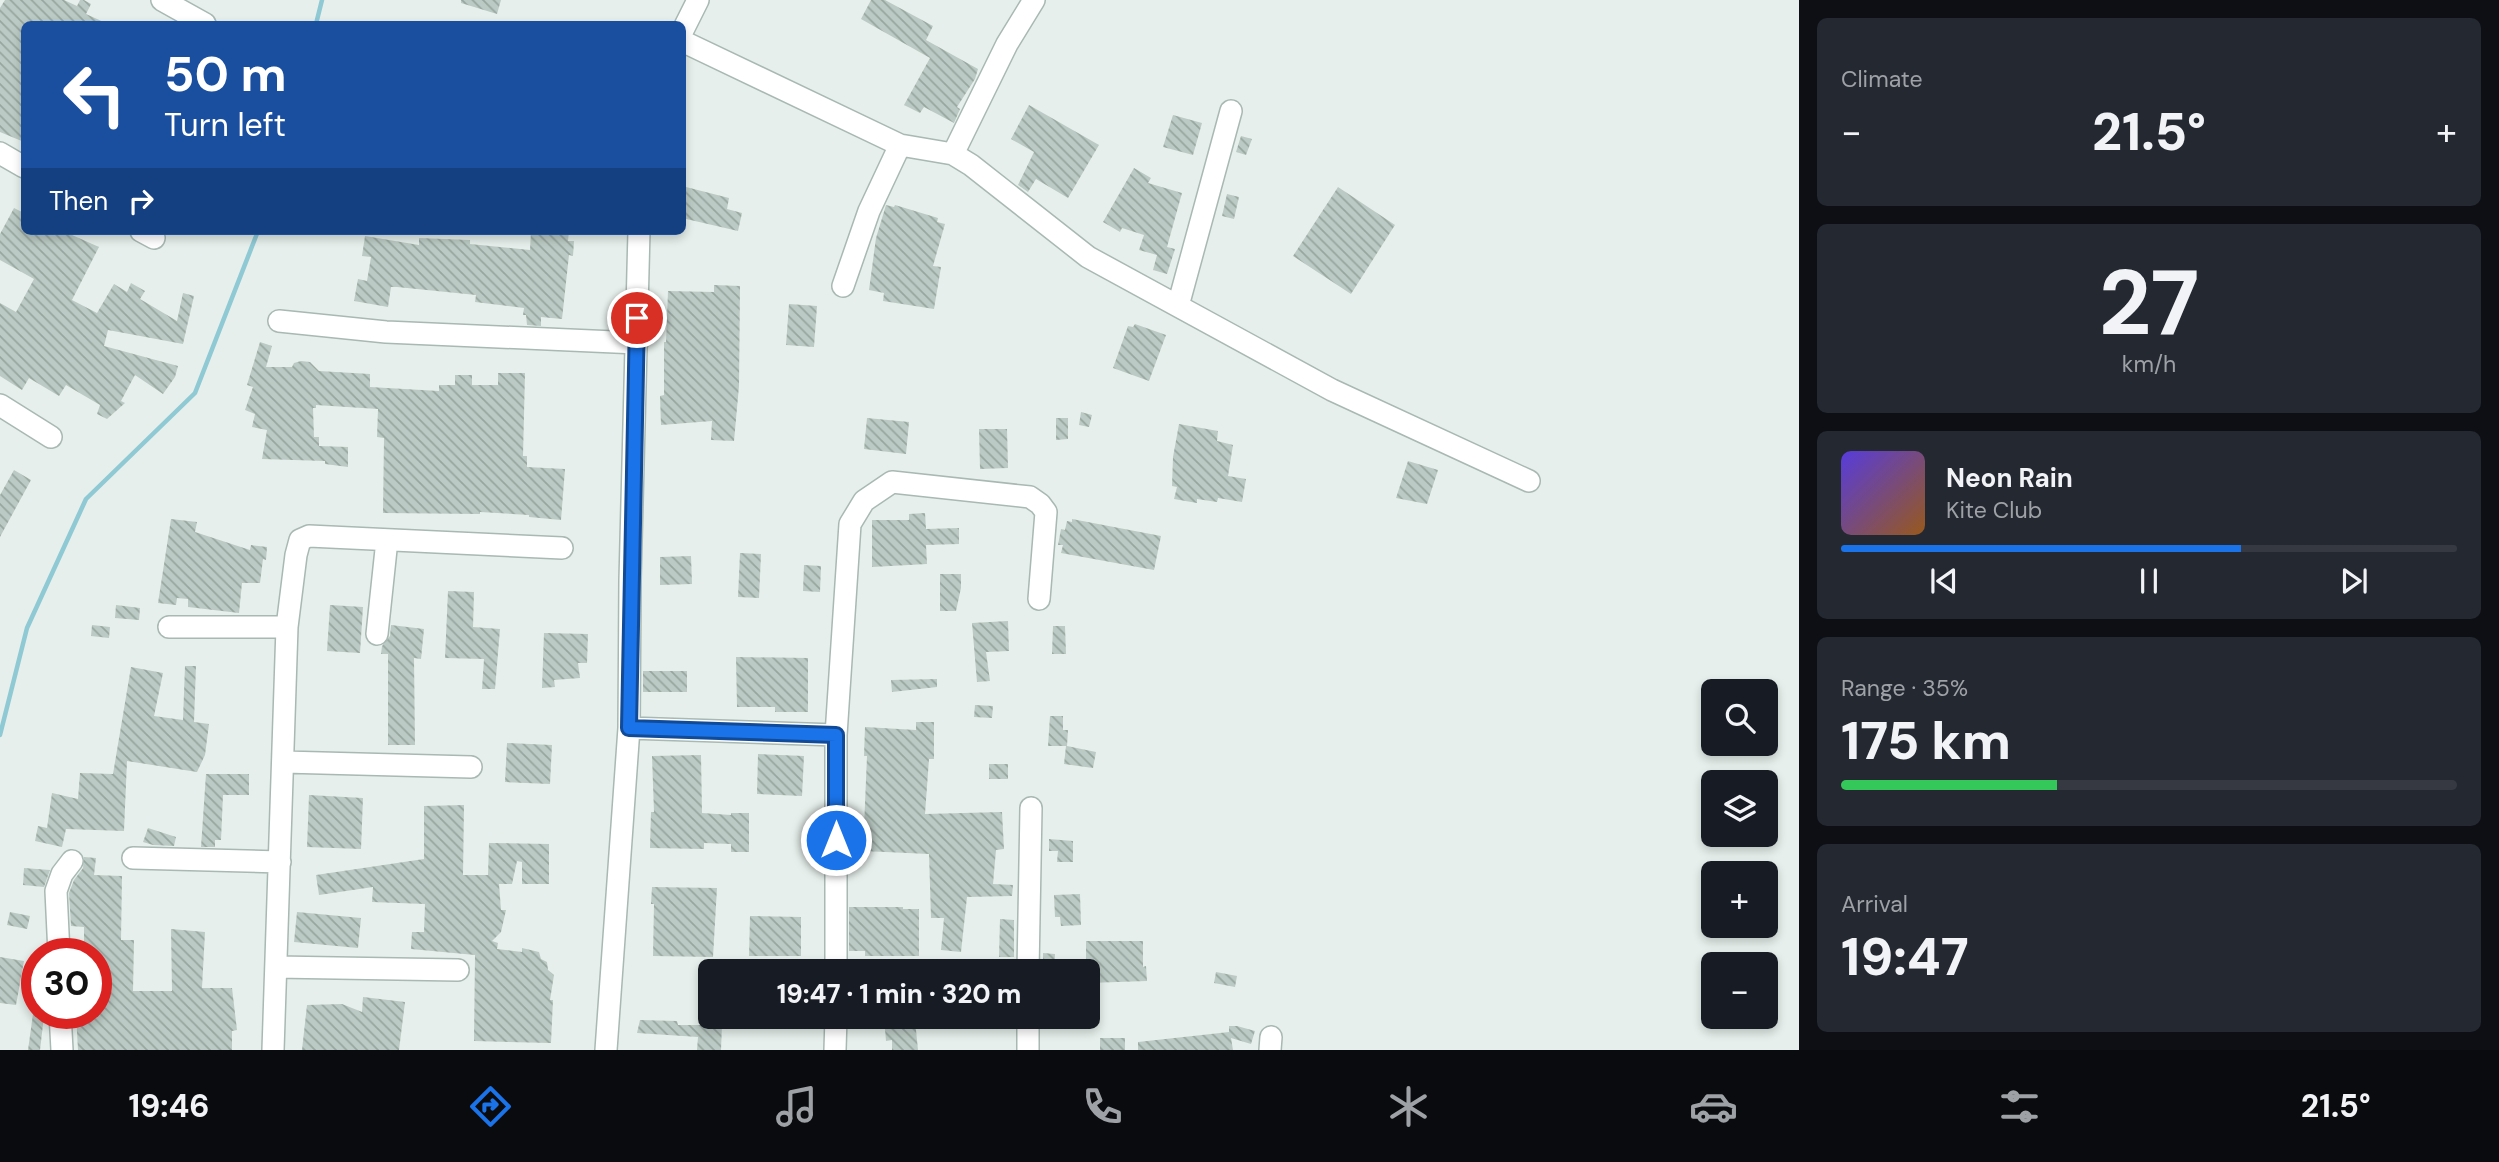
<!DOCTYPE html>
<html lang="en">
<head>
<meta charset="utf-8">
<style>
	:root { --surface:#171b24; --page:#242831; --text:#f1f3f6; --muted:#9ea1a6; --line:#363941; --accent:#1a73e8 }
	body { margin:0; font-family:"DM Sans",sans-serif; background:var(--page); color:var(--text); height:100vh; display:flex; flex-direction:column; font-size:26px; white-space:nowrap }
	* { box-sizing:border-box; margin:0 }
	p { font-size:23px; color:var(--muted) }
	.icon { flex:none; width:38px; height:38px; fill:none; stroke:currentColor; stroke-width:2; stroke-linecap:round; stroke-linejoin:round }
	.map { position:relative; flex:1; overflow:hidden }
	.sheet { display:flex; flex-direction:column; gap:18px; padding:18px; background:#0d0f14; width:700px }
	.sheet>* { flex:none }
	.top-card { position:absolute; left:21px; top:21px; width:665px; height:214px; border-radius:10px; box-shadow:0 4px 10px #0003; background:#1a4fa0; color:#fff; overflow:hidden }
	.controls { position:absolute; left:1701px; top:679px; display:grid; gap:14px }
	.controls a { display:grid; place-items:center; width:77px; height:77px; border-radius:10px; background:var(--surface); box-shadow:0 4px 10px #0003; font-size:35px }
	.speed { position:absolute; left:21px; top:938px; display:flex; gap:14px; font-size:35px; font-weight:700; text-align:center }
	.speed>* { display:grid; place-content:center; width:91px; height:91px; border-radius:50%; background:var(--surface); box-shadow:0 4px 10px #0003; line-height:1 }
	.speed .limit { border:10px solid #d22; background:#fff; color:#111 }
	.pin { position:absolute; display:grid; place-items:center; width:60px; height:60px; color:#fff; margin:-30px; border:4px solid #fff; border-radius:50%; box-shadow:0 2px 7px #0007 }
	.me { position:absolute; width:77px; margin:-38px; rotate:0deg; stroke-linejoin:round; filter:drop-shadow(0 0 5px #0008) }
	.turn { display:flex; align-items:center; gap:24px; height:147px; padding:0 28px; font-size:32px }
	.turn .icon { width:91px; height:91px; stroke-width:2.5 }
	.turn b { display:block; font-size:49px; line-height:60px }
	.then { display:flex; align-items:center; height:66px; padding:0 28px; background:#0003; gap:14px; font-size:26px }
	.big { font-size:52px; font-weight:800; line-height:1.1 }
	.sheet .widget { flex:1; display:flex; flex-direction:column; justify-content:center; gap:10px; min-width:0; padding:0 24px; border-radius:10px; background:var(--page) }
	.sheet .dial { align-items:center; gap:0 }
	.dial b { font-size:91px; line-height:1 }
	.song { display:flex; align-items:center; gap:21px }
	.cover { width:84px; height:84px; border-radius:10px; background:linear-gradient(135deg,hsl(250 70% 55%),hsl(30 70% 35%)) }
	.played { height:7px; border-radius:4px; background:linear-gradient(90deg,var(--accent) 65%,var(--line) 65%) }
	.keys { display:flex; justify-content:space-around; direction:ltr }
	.heat { display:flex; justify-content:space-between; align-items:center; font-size:38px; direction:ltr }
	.charge { height:10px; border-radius:5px; background:linear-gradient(90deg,#34c759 35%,var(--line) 0) }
	.trip { position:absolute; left:698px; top:959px; width:402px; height:70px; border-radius:10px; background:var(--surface); box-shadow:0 4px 10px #0003; font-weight:800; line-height:70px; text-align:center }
	.tabs { display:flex; height:112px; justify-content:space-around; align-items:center; background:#090b0e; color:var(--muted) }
	.tabs .icon { width:49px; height:49px }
	.tabs .current { color:var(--accent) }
	.tabs b { font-size:32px; color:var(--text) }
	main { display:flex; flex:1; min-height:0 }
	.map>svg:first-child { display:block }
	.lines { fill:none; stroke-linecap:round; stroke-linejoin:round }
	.stream { stroke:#8ec9d4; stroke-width:4.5 }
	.building { fill:url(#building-back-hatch) }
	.minor-casing { stroke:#a8b8b2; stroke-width:24 }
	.minor { stroke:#fff; stroke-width:21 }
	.route-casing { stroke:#114b97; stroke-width:18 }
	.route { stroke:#1a73e8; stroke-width:12 }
</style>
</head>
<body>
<main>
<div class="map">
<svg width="1799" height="1050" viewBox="0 0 1799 1050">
	<defs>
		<pattern id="building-back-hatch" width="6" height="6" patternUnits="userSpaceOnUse" patternTransform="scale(1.75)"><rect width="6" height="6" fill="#bbcac4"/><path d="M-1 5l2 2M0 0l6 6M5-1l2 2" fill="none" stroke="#98a6a0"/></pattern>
	</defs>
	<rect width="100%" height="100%" fill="#e6efeb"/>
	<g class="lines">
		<path class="stream" d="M316,24L322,0
			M0,735L27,628L86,499L195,393L258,231"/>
	</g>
	<path class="building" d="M5,0H64L77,6L80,0H84L91,4L86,14L108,24H24V142L0,132V8Z
		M461,0H501L497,14L461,3Z
		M871,0H885L933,26L926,40L978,69L975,79L957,107L960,109L954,123L924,107L920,113L904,105L930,58L861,19Z
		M1029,105L1099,145L1068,198L1036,179L1028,192L1018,185L1034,152L1011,139Z
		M1173,115L1202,123L1193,155L1163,147Z
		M1241,136L1252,139L1246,155L1236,152Z
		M1134,168L1151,178L1148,183L1182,193L1167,247L1175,249L1167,274L1153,270L1157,255L1139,250L1144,235L1122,228L1120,232L1103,222Z
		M686,187L729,198L727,209L742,213L738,231L682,218V203Z
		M1338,187L1395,225L1351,294L1293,256Z
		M1227,194L1239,197L1234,219L1222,216Z
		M886,205L894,207L895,205L938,218L937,222L945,224L933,266L941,267L934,309L883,301L884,293L869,290L876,238Z
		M14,208L24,213V231H63L99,247L72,300L97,313L114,284L127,292L131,283L145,291L140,299L177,321L183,293L194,296L183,344L108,330L104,346L178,366L175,377L163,394L135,375L121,401L125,403L107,419L97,414L100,405L66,385L59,396L29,378L22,390L0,376V303L16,312L34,279L0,260V234Z
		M531,231H569L568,241H574L573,256L569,255L562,319L541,317V326L527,325L526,315H523L524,308L475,302L476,295L397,287H391L388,307L354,301L358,279L367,281L371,257L362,256L365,236L419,245V238L470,240V244L530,250Z
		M714,285L740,286L739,386L734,441L711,440L712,421L661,425L660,396L664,395V342H666L668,291L714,292Z
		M789,304L817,306L814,347L786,345Z
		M1135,324L1166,335L1149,381L1113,368L1128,326L1133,327Z
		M260,342L272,346L266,367H292L294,363L301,361L310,362L319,371L370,374V387L439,391V385H455V375H472V385H498V373H525L523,456H527V467L565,469L561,520L529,517V515L480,512V514L383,513L384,438L377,437L378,409L316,405V408H313L314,437H319V446L348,447V467L325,464V461L262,459L267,430L252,427L255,414L245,410L253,387L247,385Z
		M1081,412L1092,415L1089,427L1079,425Z
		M867,418L909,422L906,454L864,449Z
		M1056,418H1068V439L1056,440Z
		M1179,424L1218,431L1217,441L1233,445L1228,476L1246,479L1242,502L1218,498L1217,502L1197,499V503L1174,499L1177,487L1172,486L1173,457Z
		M979,429H1007L1008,468L980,469Z
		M1408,461L1438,470L1427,504L1396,498Z
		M14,470L31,480L0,537V495Z
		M925,513L926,529L959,528V544L926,545L927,564L872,567V520H909V514Z
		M171,519L197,522L195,532L250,550L251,545L267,547L266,560L263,559L260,583H242L239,613L188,607V599L177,598L176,605L158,603Z
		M1072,519L1161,536L1154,570L1061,553L1063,545H1058L1061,529L1065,530L1067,521L1072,522Z
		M740,553L761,554L759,598L738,597Z
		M691,556L692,584L660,585V557Z
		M804,565L821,566L820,592L803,591Z
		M940,574H961V588L956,611H940Z
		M448,591L474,592L473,627L500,629L495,689H482L484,659L445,658Z
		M116,605L140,608L139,620L115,618Z
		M330,605L363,607L360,653L327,651Z
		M1008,621L1009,651L986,652L990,681L977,682L972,623Z
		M92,625L110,627L109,638L91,636Z
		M391,625L424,629L421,659L414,658L415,745H388V654H381L382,646L390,636Z
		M1053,626H1065L1066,654H1052Z
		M544,633L588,634L587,663H578L580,678L554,680L555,687L542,688Z
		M736,657L808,658V712H775V707H737Z
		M185,666H196L194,722L209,724L205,755L197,772L127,761L124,831L66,829L62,847L35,841L38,826L47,828L52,793L78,799L80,773L113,774L131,667L163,673L154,716L183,720Z
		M643,671H687V692H643Z
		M937,679V687L892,692L891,680Z
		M975,705L993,706L992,718L974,717Z
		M1050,716H1063V730H1068L1067,746L1096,752L1093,768L1064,764L1066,746H1048Z
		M916,722H934V759H929L925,814L1002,812L1004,849L996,850L993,884L1013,885L1012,896L967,897L961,952L941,950L944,918H931L929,854L863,851L867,756H864L865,727L916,730Z
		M507,743L552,745L550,784L505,782Z
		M758,754L804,756L802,796L757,794Z
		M701,755L702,813L731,815V813H749V852H731V844L704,843V849L650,848L651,812H654L652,756Z
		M989,764H1008V779H989Z
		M206,774H249V795H223L221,840H215V847H201Z
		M309,795L363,798L361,849L307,847Z
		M464,805L463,875H488L489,843L549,844V884H522V862L517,861L512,884H499L501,910H506L501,932L492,941L498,943L497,949L522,952V948L539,952L541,959L547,962L548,970L554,975L550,1000H553L551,1043L474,1041L475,955L411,949L412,932H424L425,904L372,902L373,887L319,895L316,875L424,859V806Z
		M148,828L176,837L174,846L153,845L143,842Z
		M1049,839L1073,841V862H1057L1058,851H1049Z
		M84,857L96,858L94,875L122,876L121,940H134L133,991H172L171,929L205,932L202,988H232L237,1030L232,1031V1050H78L76,1013H96V954H84V927L71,926L69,893L74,880L83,868Z
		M24,868L50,870L44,887L23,885Z
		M652,887L717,888L713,957L653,956L654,904H651Z
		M1080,894L1081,925L1061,926L1060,917H1055L1054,895Z
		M849,907H903V909H919V956H865V951H849Z
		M10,912L30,916L27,929L7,925Z
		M297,912L361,918L358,948L294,942Z
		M750,916L801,917V956H749Z
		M1000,919L1014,920V957H999Z
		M1086,941H1143V967L1146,966L1147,981L1088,983V971H1086Z
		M1043,953L1055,954L1054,971H1043Z
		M0,957L24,961L16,1005L0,1003Z
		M1216,972L1237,976L1235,987L1214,983Z
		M363,997L405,1002L399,1050H302L307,1005L342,1004L362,1012Z
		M33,1014L44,1016L40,1050H28Z
		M884,1017H912L913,1021L915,1020L918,1050H892V1040L886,1041Z
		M640,1020L677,1021L678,1025H722L721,1050H697L698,1037L637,1033Z
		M1229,1026H1237L1255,1031L1251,1044L1231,1038L1233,1050H1138V1042L1229,1032Z
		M1100,1038H1125V1050H1100Z"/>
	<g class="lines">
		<defs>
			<path id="minor" d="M162,0L205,24
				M682,32L698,0
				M682,41L900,145L953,154L971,165L1088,257L1332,390L1529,481
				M0,153L24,167
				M953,154L1007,44L1034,0
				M141,231L154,238
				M843,286L869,211L900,145
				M1178,306L1231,111
				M279,321L386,332L637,343
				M0,405L51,437
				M169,627H287
				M377,634L387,540
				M629,728L836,735
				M284,762L471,767
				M133,858L280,862
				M59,954L56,891L62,874L72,861
				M276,967L458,970
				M836,971V735L850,524L864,501L892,482L1030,497L1040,504L1046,512L1039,599
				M1028,971L1031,808
				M60,1013L62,1050
				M1028,1017V1050
				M273,1050L287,627L296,555L300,540L309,536L562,548
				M606,1050L629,728L630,580L639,231
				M835,1050L836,1017
				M1270,1050L1271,1037"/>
		</defs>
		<use href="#minor" class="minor-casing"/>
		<use href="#minor" class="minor"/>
	</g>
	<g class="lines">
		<defs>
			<path id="route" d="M637,318L629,728L836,735V840"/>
		</defs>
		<use href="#route" class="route-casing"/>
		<use href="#route" class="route"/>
	</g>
</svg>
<div class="controls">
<a><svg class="icon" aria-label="search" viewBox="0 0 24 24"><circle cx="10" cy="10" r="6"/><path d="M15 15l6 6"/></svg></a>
<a><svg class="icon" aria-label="layers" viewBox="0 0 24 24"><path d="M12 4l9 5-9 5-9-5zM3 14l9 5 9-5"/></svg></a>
<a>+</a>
<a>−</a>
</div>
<div class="speed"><div class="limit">30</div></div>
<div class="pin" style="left:637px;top:318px;background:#d93025"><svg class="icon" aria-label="arrive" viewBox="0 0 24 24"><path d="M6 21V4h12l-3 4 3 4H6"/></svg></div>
<svg class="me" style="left:836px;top:840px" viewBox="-20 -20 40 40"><circle r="17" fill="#1a73e8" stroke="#fff" stroke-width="3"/><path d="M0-11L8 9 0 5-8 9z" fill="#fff"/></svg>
<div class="trip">19:47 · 1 min · 320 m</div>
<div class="top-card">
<div class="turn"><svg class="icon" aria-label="left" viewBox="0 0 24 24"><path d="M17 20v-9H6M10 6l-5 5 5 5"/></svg><div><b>50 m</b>Turn left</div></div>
<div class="then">Then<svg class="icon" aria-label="right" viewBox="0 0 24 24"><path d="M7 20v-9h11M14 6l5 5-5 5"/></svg></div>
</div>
</div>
<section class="sheet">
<div class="widget"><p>Climate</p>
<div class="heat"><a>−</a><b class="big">21.5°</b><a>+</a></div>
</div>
<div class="widget dial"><b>27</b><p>km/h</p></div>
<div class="widget">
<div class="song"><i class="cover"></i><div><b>Neon Rain</b><p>Kite Club</p></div></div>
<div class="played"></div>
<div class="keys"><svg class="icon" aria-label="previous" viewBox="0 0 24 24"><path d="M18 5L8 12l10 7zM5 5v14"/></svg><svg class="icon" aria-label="pause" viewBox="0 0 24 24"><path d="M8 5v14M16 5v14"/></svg><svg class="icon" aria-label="next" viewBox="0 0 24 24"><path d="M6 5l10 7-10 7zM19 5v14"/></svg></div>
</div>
<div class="widget"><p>Range · 35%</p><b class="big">175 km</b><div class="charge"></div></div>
<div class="widget"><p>Arrival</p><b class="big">19:47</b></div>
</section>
</main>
<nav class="tabs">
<b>19:46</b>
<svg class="icon current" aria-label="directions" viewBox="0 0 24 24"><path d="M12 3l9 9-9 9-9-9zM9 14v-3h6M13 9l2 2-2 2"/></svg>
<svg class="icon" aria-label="music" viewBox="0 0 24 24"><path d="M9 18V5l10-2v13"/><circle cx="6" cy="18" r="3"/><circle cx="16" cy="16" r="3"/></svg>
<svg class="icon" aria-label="phone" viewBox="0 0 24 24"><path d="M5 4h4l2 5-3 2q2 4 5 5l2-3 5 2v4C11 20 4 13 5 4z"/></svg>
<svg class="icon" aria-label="climate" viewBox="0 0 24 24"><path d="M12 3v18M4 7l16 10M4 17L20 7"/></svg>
<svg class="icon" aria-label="car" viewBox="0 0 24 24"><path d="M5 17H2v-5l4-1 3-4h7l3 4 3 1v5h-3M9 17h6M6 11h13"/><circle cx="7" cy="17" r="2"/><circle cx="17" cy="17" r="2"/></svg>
<svg class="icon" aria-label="filters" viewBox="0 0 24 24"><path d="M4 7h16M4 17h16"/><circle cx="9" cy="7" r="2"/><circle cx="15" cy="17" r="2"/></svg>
<b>21.5°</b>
</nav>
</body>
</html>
